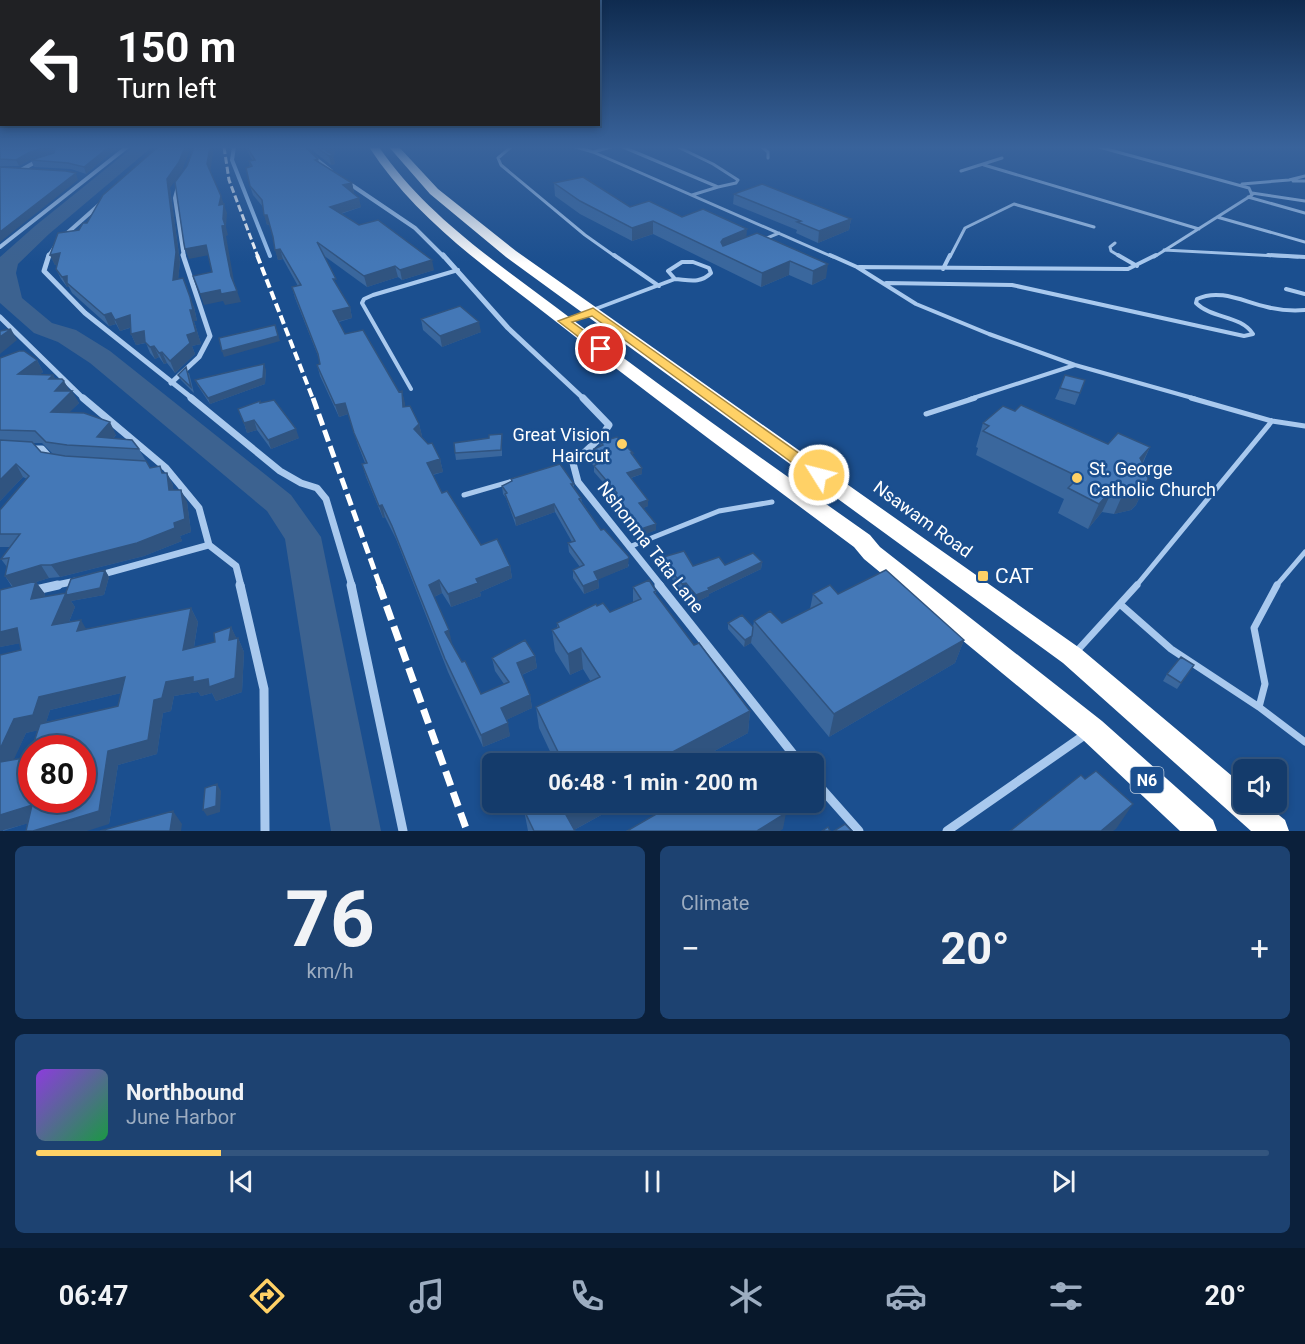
<!DOCTYPE html>
<html lang="en">
<head>
<meta charset="utf-8">
<style>
	:root { --surface:#143b6b; --page:#1d4271; --text:#f1f3f6; --muted:#9dadc1; --line:#33557e; --accent:#ffd166 }
	body { margin:0; font-family:Roboto,sans-serif; background:var(--page); color:var(--text); height:100vh; display:flex; flex-direction:column; font-size:22px; white-space:nowrap }
	* { box-sizing:border-box; margin:0 }
	p { font-size:20px; color:var(--muted) }
	.icon { flex:none; width:33px; height:33px; fill:none; stroke:currentColor; stroke-width:2; stroke-linecap:round; stroke-linejoin:round }
	.map { position:relative; height:831px; overflow:hidden }
	.side { display:flex; flex-direction:column; gap:15px; padding:15px; background:#0b203b; flex:1 }
	.side>* { flex:none }
	.top-card { position:absolute; left:0px; top:0px; width:600px; height:126px; box-shadow:0 3px 9px #0003,0 0 0 2px var(--line); background:#202124; color:#fff; overflow:hidden }
	.tools { position:absolute; left:1233px; top:759px; display:grid; gap:12px }
	.tools a { display:grid; place-items:center; width:54px; height:54px; border-radius:9px; background:var(--surface); box-shadow:0 3px 9px #0003,0 0 0 2px var(--line); font-size:30px }
	.speed { position:absolute; left:18px; top:735px; display:flex; gap:12px; font-size:30px; font-weight:700; text-align:center }
	.speed>* { display:grid; place-content:center; width:78px; height:78px; border-radius:50%; background:var(--surface); box-shadow:0 3px 9px #0003,0 0 0 2px var(--line); line-height:1 }
	.speed .limit { border:9px solid #d22; background:#fff; color:#111 }
	.pin { position:absolute; display:grid; place-items:center; width:51px; height:51px; color:#fff; margin:-26px; border:3px solid #fff; border-radius:50%; box-shadow:0 2px 6px #0007 }
	.me { position:absolute; width:66px; margin:-33px; rotate:306deg; stroke-linejoin:round; filter:drop-shadow(0 0 4px #0008) }
	.turn { display:flex; align-items:center; gap:21px; height:126px; padding:0 18px; font-size:27px }
	.turn .icon { width:78px; height:78px; stroke-width:2.5 }
	.turn b { display:block; font-size:42px; line-height:51px }
	.big { font-size:45px; font-weight:700; line-height:1.1 }
	.side .tile { flex:1; display:flex; flex-direction:column; justify-content:center; gap:9px; min-width:0; padding:0 21px; border-radius:9px; background:var(--page) }
	.side .dial { align-items:center; gap:0 }
	.dial b { font-size:78px; line-height:1 }
	.song { display:flex; align-items:center; gap:18px }
	.cover { width:72px; height:72px; border-radius:9px; background:linear-gradient(135deg,hsl(270 70% 55%),hsl(140 70% 35%)) }
	.played { height:6px; border-radius:3px; background:linear-gradient(90deg,var(--accent) 15%,var(--line) 15%) }
	.keys { display:flex; justify-content:space-around; direction:ltr }
	.heat { display:flex; justify-content:space-between; align-items:center; font-size:33px; direction:ltr }
	.side .tiles { flex:1; display:grid; gap:15px; grid-template-columns:1fr 1fr }
	.tile:last-child { grid-column:span 2 }
	.trip { position:absolute; left:482px; top:753px; width:342px; height:60px; border-radius:9px; background:var(--surface); box-shadow:0 3px 9px #0003,0 0 0 2px var(--line); font-weight:700; line-height:60px; text-align:center }
	.dock { display:flex; height:96px; justify-content:space-around; align-items:center; background:#08182b; color:var(--muted) }
	.dock .icon { width:42px; height:42px }
	.dock .selected { color:var(--accent) }
	.dock b { font-size:27px; color:var(--text) }
	.map>svg:first-child { display:block }
	.lines { fill:none; stroke-linecap:round; stroke-linejoin:round }
	.stream { stroke:#9cc4f0; stroke-width:4 }
	.river { fill:#3c6290; fill-rule:evenodd }
	.lane-far3 { stroke:#a9c9ee; stroke-width:3 }
	.lane-far2 { stroke:#a9c9ee; stroke-width:4 }
	.lane-far1 { stroke:#a9c9ee; stroke-width:5 }
	.lane { stroke:#a9c9ee; stroke-width:7 }
	.street-far3 { stroke:#a9c9ee; stroke-width:4 }
	.street-far2 { stroke:#a9c9ee; stroke-width:5 }
	.street-far1 { stroke:#a9c9ee; stroke-width:7 }
	.street { stroke:#a9c9ee; stroke-width:9 }
	.highway { fill:#fff; fill-rule:evenodd }
	.rail-far3 { stroke:#fff; stroke-width:3; stroke-dasharray:7 3; stroke-linecap:butt }
	.rail-far2 { stroke:#fff; stroke-width:4; stroke-dasharray:9 4; stroke-linecap:butt }
	.rail-far1 { stroke:#fff; stroke-width:5; stroke-dasharray:12 5; stroke-linecap:butt }
	.rail { stroke:#fff; stroke-width:7; stroke-dasharray:15 7; stroke-linecap:butt }
	.wall { fill:#3a679d; fill-rule:evenodd }
	.shaded-wall { fill:#305480 }
	.building { fill:#4478b7; stroke:#305480; stroke-width:1.5 }
	.route { fill:#ffd166; stroke:#a68842; stroke-width:1.5 }
	.poi-dot { fill:#ffd166; stroke:#1b4f8f; stroke-width:2 }
	.labels { text-anchor:middle; dominant-baseline:central; stroke-width:5; stroke-linejoin:round; paint-order:stroke }
	.shield { fill:#1b4f8f; stroke:#bbcadd; stroke-width:1.5 }
	.shield-label { font-size:16px; font-weight:bold; fill:#fff }
	.poi-label { font-size:18px; fill:#fff; stroke:#1b4f8f; text-anchor:end }
	.street-label { font-size:18px; fill:#fff; stroke:#1b4f8f }
	.near-poi-label { font-size:21px; fill:#fff; stroke:#1b4f8f; text-anchor:start }
</style>
</head>
<body>
<div class="map">
<svg width="1305" height="831" viewBox="0 0 1305 831">
	<rect width="100%" height="100%" fill="#1b4f8f"/>
	<g class="lines">
		<path class="stream" d="M234,147L232,160L270,256"/>
		<path class="river" d="M133,147H152L49,234L18,264L16,273L22,298L52,323L76,330L110,351L291,495L321,537L381,831H331L285,539L267,511L90,363L58,342L34,333L0,303V257L35,226Z"/>
		<path class="lane-far3" d="M511,147L498,158L501,165L585,235L616,257
			M576,147L593,152L833,257
			M623,147L718,187L692,195
			M678,147L713,164L738,180L736,183L718,187
			M762,147L768,152V158
			M1099,147L1249,188L1252,195L1154,257
			M593,152L611,147
			M984,165L1199,229
			M961,171L1002,158
			M1293,181H1305
			M1242,184L1289,180L1305,176
			M1252,193L1305,201
			M1248,197L1305,213
			M1217,217L1305,242
			M762,240L779,233
			M1115,243L1110,247L1111,251L1121,257
			M1164,250L1298,257
			M950,257L965,228L1014,204L1094,227"/>
		<path class="lane-far2" d="M614,255L659,286
			M830,255L857,267L916,304L989,334L1075,365L1196,399
			M1118,255L1137,266
			M1268,255L1305,257
			M682,262H693L709,268L711,273C700,284 689,280 675,279L668,271Z
			M859,267L1128,269L1156,255
			M943,269L950,255
			M886,283L1012,285L1244,336L1253,334C1241,315 1212,319 1196,303L1197,299C1220,288 1244,302 1267,307C1279,310 1292,311 1305,310
			M1286,289L1305,294
			M566,320L675,279
			M411,389L362,303L364,299L373,295L458,270
			M970,399L1075,365"/>
		<path class="lane-far1" d="M1191,398L1272,421L1305,426
			M926,414L975,398
			M464,495L516,480
			M629,547L719,511L772,502
			M1136,586L1272,421
			M1276,586L1305,552"/>
		<path class="lane" d="M1277,585L1254,628L1265,684L1259,707L1305,742
			M1121,605L1171,649L1259,707
			M1076,652L1137,585"/>
		<path class="street-far3" d="M301,147L331,171
			M21,170L39,160
			M347,182L415,228L444,257
			M179,183L175,198L184,257
			M65,235L100,204
			M0,247L127,147
			M48,257L58,242"/>
		<path class="street-far2" d="M49,255L44,271L85,313L193,399
			M443,255L508,328L584,399
			M0,317L84,399
			M171,383L199,357L210,336L183,255"/>
		<path class="street-far1" d="M83,398L166,468L199,508L209,545L236,566L241,586
			M191,398L280,471L301,483L317,488L326,499L352,586
			M583,398L609,425L601,437L573,463L578,482L661,586
			M31,449H42L50,458
			M100,575L209,545
			M52,586L76,581"/>
		<path class="street" d="M240,585L264,689L265,831
			M351,585L403,831
			M659,585L801,764
			M36,590L58,585
			M813,779L859,831
			M947,831L1086,734"/>
		<path class="highway" d="M369,147H379C425,214 493,260 557,308C659,386 765,461 870,535L880,547L1102,721L1213,820L1217,831H1180L1082,739L864,559L854,547C752,471 650,396 550,317C484,266 415,218 369,147Z
			M389,147H399L438,189L516,251L1081,649L1244,786V802H1263L1285,820L1289,831H1251L1063,663L506,257L430,194Z"/>
		<path class="rail-far3" d="M224,147L229,180L258,257"/>
		<path class="rail-far2" d="M257,255L313,399"/>
		<path class="rail-far1" d="M313,398L380,586"/>
		<path class="rail" d="M379,585L467,831"/>
	</g>
	<path class="wall" d="M0,147H118L86,174L71,169L34,167L31,160L54,153V152L33,158L19,166H0Z
		M245,147H305L318,159L319,162L352,183L354,192L352,193L361,207L341,214L434,270L402,280L398,277L367,287L323,255L338,288L350,307L352,318L339,322L345,334L399,392L402,391L405,407L419,424L422,436L421,437L440,459L443,472L433,475L442,493L481,545L510,566L512,578L480,592L481,596L451,607L442,593L434,597L451,643L481,694L504,684L495,671L492,658L535,656L537,668L522,675L530,695L532,708L506,720L510,736L483,747L448,672L396,539L385,517L383,518L366,477L362,464L365,463L358,445L348,414L339,417L320,376L317,365L320,364V361L295,298L292,287L298,286L283,259L278,260L270,224L267,225L263,207L253,195L250,186V167L249,161H253Z
		M308,147H334L335,154L332,155L335,164L331,165Z
		M554,183L630,207L682,217L747,237L757,233L826,278L812,285L789,275L761,287L653,234L632,241L580,214L555,196Z
		M170,188L180,262L178,279L194,307L197,321H194L201,344L192,346L195,354L175,373L167,363L164,364L159,357L155,359L150,353L146,343L136,345L131,334L130,328L120,331L116,324L109,326L72,293L69,287H67L61,279L56,269L57,265H55L50,255L87,223Z
		M734,194L851,219L849,230L818,243L796,233L797,230L733,204Z
		M421,319L481,332L442,347L423,330Z
		M0,358L37,360L43,372L39,375H53L55,379L70,391L79,403L69,412L116,435L113,439L139,449L150,468L163,473H167L173,485V490L187,502L191,532L180,536L182,541L144,556L60,577L49,578L36,582L45,594L44,597L66,594L105,570L109,577L104,595L71,601L75,607L69,622L86,629L191,608L198,622L194,647L215,642L231,627L236,638H238L244,652L242,692L216,701L212,693L201,696L198,692L174,696L171,711L163,713L157,754L118,765L109,824L28,823L3,831L21,650L20,643L0,647L12,587L5,576L7,567L1,559L10,547H0V510L27,479L23,477L0,501ZM33,443H42L53,454L41,452ZM121,693L118,706L46,722L50,710ZM38,730L29,757L13,760L26,733Z
		M266,370L265,384L210,404L198,386L195,380Z
		M189,373L194,393L181,380L178,375Z
		M1085,380L1075,405L1055,399L1060,388Z
		M260,401L261,403L299,438L271,449L257,430L247,433L244,423Z
		M1015,411L1108,444L1150,447L1143,463L1148,480L1136,505L1131,510L1114,514L1102,512L1088,529L1058,513L1064,499L976,455L978,448L976,447L983,423Z
		M502,434V456L456,460L455,453Z
		M600,442L633,453V456L642,474L631,478L648,500V506L643,508L656,530L641,536L615,501V496L594,472V466L590,462V456L594,454V449L601,446Z
		M511,479L574,484V489L581,498L582,502L601,530L629,565L628,567L598,579L599,588L584,594L573,578V570L580,567L569,552L568,543L572,542L555,512L516,526L506,498L503,494L502,486L511,482Z
		M660,558L693,566L725,565L762,562L761,569L709,594V596L696,602L686,589L682,591L660,565Z
		M633,587L656,591V595L694,645L750,711L748,733L690,764H556L539,728L536,707L591,682L583,669L570,675L555,651L552,630L557,628V623L597,606L610,612L633,602Z
		M813,594H838L964,640L955,663L829,737L751,643L744,647L728,629V623L753,627L754,621L782,623L810,609Z
		M1194,665L1177,689L1163,681L1167,674Z
		M524,810H602L603,814L574,830L575,831H528Z"/>
	<path class="shaded-wall" d="M47,147H52L54,152L33,158L19,166L16,160L30,152Z
		M109,147H118L86,174L84,167Z
		M185,147H191L182,171L170,188L180,262L177,290L173,280L167,179Z
		M210,147H214L210,173L207,164Z
		M326,147H334L335,154L328,156L322,148Z
		M333,155L335,164L331,165L329,156Z
		M76,173L78,180L0,242V232Z
		M352,183L354,192L345,194L343,185Z
		M221,196L227,213L226,227L228,235L226,236L235,287L231,276L225,245L219,205Z
		M359,198L361,207L332,216L330,207Z
		M264,215H267L270,224L267,225Z
		M851,219L849,230L818,243L819,231Z
		M653,221V234L632,241V228Z
		M747,229L746,243L722,253L721,242L723,239Z
		M206,245L209,255L189,259L185,249Z
		M280,249L283,259L278,260L275,250Z
		M60,253L65,264L55,265L50,255Z
		M432,260L434,270L402,280L400,270Z
		M790,261L789,275L761,287L762,273Z
		M828,264L826,278L812,285L813,271Z
		M395,266L398,277L367,287L364,276Z
		M67,276V283L69,287H67L62,277Z
		M183,278L194,307L197,321H194L201,344L192,346L195,354L175,373L170,361L187,335L190,310Z
		M220,290L237,291L241,302L225,305L223,301L204,305L200,294Z
		M350,307L352,318L336,322L333,311Z
		M111,313L116,324L109,326L104,315Z
		M130,315L135,326L120,331L115,320Z
		M479,322L481,332L442,347L440,336Z
		M275,325L280,341L224,357L222,351Z
		M11,329L17,340L0,354V337Z
		M144,331L149,342L136,345L131,334Z
		M154,346L159,357L155,359L150,347Z
		M162,352L167,363L164,364L159,353Z
		M37,360L43,372L25,385L18,374Z
		M264,364L266,370L265,384L210,404L208,398Z
		M53,375L59,386L64,381L71,393L72,391L79,403L58,424L51,412L49,379Z
		M402,391L405,403L406,419L403,407Z
		M345,403L348,414L339,417L335,405Z
		M254,420L257,430L247,433L244,423Z
		M110,422L116,435L105,447L97,437Z
		M419,424L422,436L417,441L414,429Z
		M296,429L299,438L271,449L268,440Z
		M1150,447L1138,471L1140,458Z
		M440,459L443,472L430,475L427,463Z
		M16,464L23,477L0,501V480Z
		M642,468V474L627,479V473Z
		M167,473L173,485L175,503L169,490Z
		M1148,480L1136,505L1131,510L1114,514L1125,489Z
		M1114,487L1102,512L1088,529L1099,504Z
		M181,490L187,502L191,532L180,536L182,541L144,556L60,577L51,565L174,523Z
		M648,500V506L640,510L639,503Z
		M554,504L555,512L516,526L515,518Z
		M382,505L385,517L383,518L379,506Z
		M656,524V530L641,536V529Z
		M629,557L628,567L595,581L594,572Z
		M762,562L761,569L709,594V596L696,602V595L708,588Z
		M41,565L49,578L36,582L45,594L40,613L14,588L5,576Z
		M510,566L512,578L480,592L481,596L451,607L448,594L476,579Z
		M105,570L109,577L104,595L71,601L75,607L62,639L52,625L66,593Z
		M439,580L442,593L432,598L429,585Z
		M598,580L599,588L584,594L583,586Z
		M686,583V589L682,591V584Z
		M191,608L198,622L191,664L183,650Z
		M81,620L89,634L77,631Z
		M231,627L238,641V638L244,652L242,692L216,701L212,693L201,696L198,692L174,696L171,711L163,713L157,754L118,765L109,824L87,831H33L108,751L154,700L166,682L229,640Z
		M17,628L27,642L0,647V632Z
		M449,630L452,643L448,645L445,632Z
		M752,636L751,643L744,647L745,640Z
		M964,640L955,663L829,737L834,714Z
		M581,648L583,669L570,675L568,654Z
		M535,656L537,668L519,676L517,663Z
		M125,677L134,690L50,710L44,729L26,733L6,777L0,770V749L14,719L39,697Z
		M530,695L532,708L504,721L501,708Z
		M750,711L748,733L690,764H650Z
		M508,723L510,736L483,747L481,735Z
		M217,784L221,791L220,812L207,816L203,810Z
		M585,802H616L602,810L603,814L572,831L565,813Z
		M1133,804L1116,829L1113,831H1101Z
		M32,805L44,819L0,831V815Z
		M173,811L182,824L181,831H170Z
		M786,813L783,829L780,831H757Z"/>
	<path class="building" d="M0,147H47L30,152L16,160L0,159Z
		M53,147H109L84,167L68,163L31,160L54,153L55,149Z
		M158,147H185L179,162L167,179L176,252L173,280L183,278L190,297L193,310H190L196,332L187,335L190,343L170,361L162,352L159,353L154,346L150,347L145,342L144,331L131,334L130,315L115,320L111,313L104,315L67,283V276L62,277L56,269L60,253L50,255L58,233L79,230L83,223H87L103,195Z
		M194,147H210L207,164L221,196L219,205L224,204L223,219L225,225L222,226L225,245L231,276L237,291L221,294L220,290L200,294L193,276L212,272L206,245L185,249L184,244L175,182L187,166Z
		M247,147H305L318,159L315,160L352,183L343,185L359,198L330,207L359,225L378,220L432,260L400,270L395,266L364,276L317,242L336,279H333L350,307L333,311L345,334L363,330L399,392L402,391L403,407L410,406L419,424L414,429L428,444L432,443L440,459L427,463L442,493L447,491L481,545L497,539L510,566L476,579L478,583L448,594L439,580L429,585L449,630L445,632L462,662L465,661L481,694L509,682L492,658L525,640L535,656L517,663L530,695L501,708L508,723L481,735L445,659L392,526L382,505L379,506L362,464L367,463L354,433L345,403L335,405L317,365L320,364L318,354L292,287L301,285L280,249L275,250L273,237L267,215H264L262,200L250,186L246,168L252,166L249,161L255,160Z
		M316,147H326L322,148L333,155L329,156Z
		M0,167L66,171L76,173L0,232Z
		M583,177L630,207L649,201L682,217L703,209L747,229L723,239L721,242L723,246L757,233L828,264L813,271L790,261L762,273L653,221L632,228L580,201L554,183Z
		M762,184L851,219L819,231L797,222L801,221L734,194Z
		M460,306L479,322L440,336L421,319Z
		M275,325L278,336L222,351L219,338Z
		M11,329L0,337V331Z
		M19,351H24L37,360L18,374L53,375L49,379H62L64,381L55,391H72L51,412L84,413L110,422L97,437L132,440L139,449L67,445L46,442L35,431L0,430V358Z
		M264,364L263,378L208,398L195,380Z
		M186,367L191,387L178,375Z
		M1065,375L1085,380L1080,393L1060,388Z
		M274,400L296,429L268,440L254,420L244,423L238,409L260,401V403Z
		M1021,405L1108,444L1118,433L1150,447L1140,458L1148,473V480L1143,485L1125,489L1114,487L1099,504L1068,488L1079,477L983,431L989,426L983,423L1003,406L1015,411Z
		M502,434L501,450L455,453L454,443L489,438V435Z
		M617,437L633,453H631L642,468L627,473L648,500L639,503L656,524L641,529L615,494L617,493L594,466L597,464L590,456L598,453L594,449L603,445L600,442Z
		M0,440L32,442L41,452L65,456L146,461L150,468L160,466L162,473H167L169,490H181L185,519L174,523L175,528L137,543L51,565H41L5,576L9,558L1,559L20,534H0V510L29,476L16,464L0,480Z
		M560,464L574,484H571L581,498L579,499L601,530L604,529L629,557L628,559L594,572L598,580L583,586L573,570L584,565L568,543L575,541L554,504L515,518L505,494L507,493L502,486L512,481L511,479Z
		M684,551L693,566L719,557L725,565L753,553L762,562L708,588L709,590L696,595L686,583L682,584L660,558Z
		M105,570L100,588L67,595L66,593L65,595L71,579Z
		M886,570L964,640L834,714L754,621L770,611L782,623L822,603L813,594L830,585L838,594Z
		M649,580L656,591L654,592L694,645L699,643L750,711L650,764H564L536,707L600,677L581,648L568,654L552,630L559,627L557,623L596,604L597,606L603,603L610,612L641,599L633,587Z
		M36,581L31,599L66,593L52,625L81,620L77,631L191,608L183,650L215,642L214,633L231,627L229,640L238,638L235,678L209,687L208,679L193,682V677L166,682L162,698L154,700L148,740L108,751L99,811L33,831H26L32,805L0,815V762L29,757L32,749V800H82V748H32L40,724L118,706L125,677L39,697L33,715L14,719L0,749V655L21,650L17,628L0,632V590Z
		M742,615L753,627L752,636L745,640L728,623Z
		M1181,657L1194,665L1181,683L1167,674Z
		M1096,771L1133,804L1101,831H1010L1081,775L1085,779Z
		M217,784L216,806L203,810L205,788Z
		M540,802H585L565,813L575,831H534L524,810Z
		M677,802H778L786,813L757,831H627Z
		M173,811L170,831H100Z
		M845,824L852,831H834Z
		M828,827L830,831H822Z"/>
	<linearGradient id="sky" x2="0" y2="1"><stop stop-color="#0f2b4f"/><stop offset="0.56" stop-color="#39639b"/><stop offset="1" stop-color="#39639b" stop-opacity="0"/></linearGradient>
	<rect width="1305" height="263" fill="url(#sky)"/>
	<path class="route" d="M593,308L824,471L826,475L824,478H813L592,316L572,322L605,346V351H597L558,321Z"/>
	<g class="poi-dot">
		<circle cx="622" cy="444" r="6"/>
		<circle cx="1077" cy="478" r="6"/>
		<rect x="977" y="570" width="12" height="12" rx="3"/>
	</g>
	<g class="labels">
		<rect class="shield" x="1130.5" y="767" width="33" height="26" rx="4.5"/>
		<g class="shield-label">
			<text x="1147" y="780">N6</text>
		</g>
		<g class="poi-label">
			<text x="610" y="434">Great Vision<tspan x="610" dy="21">Haircut</tspan></text>
			<text x="1089" y="468" text-anchor="start">St. George<tspan x="1089" dy="21">Catholic Church</tspan></text>
		</g>
		<g class="street-label">
			<text transform="translate(923 519) rotate(36)">Nsawam Road</text>
			<text transform="translate(651 547) rotate(52)">Nshonma Tata Lane</text>
		</g>
		<g class="near-poi-label">
			<text x="995" y="576">CAT</text>
		</g>
	</g>
</svg>
<div class="tools">
<a><svg class="icon" aria-label="sound" viewBox="0 0 24 24"><path d="M4 9h4l5-4v14l-5-4H4zM17 9q2 3 0 6"/></svg></a>
</div>
<div class="speed"><div class="limit">80</div></div>
<div class="pin" style="left:601px;top:349px;background:#d93025"><svg class="icon" aria-label="arrive" viewBox="0 0 24 24"><path d="M6 21V4h12l-3 4 3 4H6"/></svg></div>
<svg class="me" style="left:819px;top:475px" viewBox="-20 -20 40 40"><circle r="17" fill="#ffd166" stroke="#fff" stroke-width="3"/><path d="M0-11L8 9 0 5-8 9z" fill="#fff"/></svg>
<div class="trip">06:48 · 1 min · 200 m</div>
<div class="top-card">
<div class="turn"><svg class="icon" aria-label="left" viewBox="0 0 24 24"><path d="M17 20v-9H6M10 6l-5 5 5 5"/></svg><div><b>150 m</b>Turn left</div></div>
</div>
</div>
<section class="side">
<div class="tiles">
<div class="tile dial"><b>76</b><p>km/h</p></div>
<div class="tile"><p>Climate</p>
<div class="heat"><a>−</a><b class="big">20°</b><a>+</a></div>
</div>
<div class="tile">
<div class="song"><i class="cover"></i><div><b>Northbound</b><p>June Harbor</p></div></div>
<div class="played"></div>
<div class="keys"><svg class="icon" aria-label="previous" viewBox="0 0 24 24"><path d="M18 5L8 12l10 7zM5 5v14"/></svg><svg class="icon" aria-label="pause" viewBox="0 0 24 24"><path d="M8 5v14M16 5v14"/></svg><svg class="icon" aria-label="next" viewBox="0 0 24 24"><path d="M6 5l10 7-10 7zM19 5v14"/></svg></div>
</div>
</div>
</section>
<nav class="dock">
<b>06:47</b>
<svg class="icon selected" aria-label="directions" viewBox="0 0 24 24"><path d="M12 3l9 9-9 9-9-9zM9 14v-3h6M13 9l2 2-2 2"/></svg>
<svg class="icon" aria-label="music" viewBox="0 0 24 24"><path d="M9 18V5l10-2v13"/><circle cx="6" cy="18" r="3"/><circle cx="16" cy="16" r="3"/></svg>
<svg class="icon" aria-label="phone" viewBox="0 0 24 24"><path d="M5 4h4l2 5-3 2q2 4 5 5l2-3 5 2v4C11 20 4 13 5 4z"/></svg>
<svg class="icon" aria-label="climate" viewBox="0 0 24 24"><path d="M12 3v18M4 7l16 10M4 17L20 7"/></svg>
<svg class="icon" aria-label="car" viewBox="0 0 24 24"><path d="M5 17H2v-5l4-1 3-4h7l3 4 3 1v5h-3M9 17h6M6 11h13"/><circle cx="7" cy="17" r="2"/><circle cx="17" cy="17" r="2"/></svg>
<svg class="icon" aria-label="filters" viewBox="0 0 24 24"><path d="M4 7h16M4 17h16"/><circle cx="9" cy="7" r="2"/><circle cx="15" cy="17" r="2"/></svg>
<b>20°</b>
</nav>
</body>
</html>
